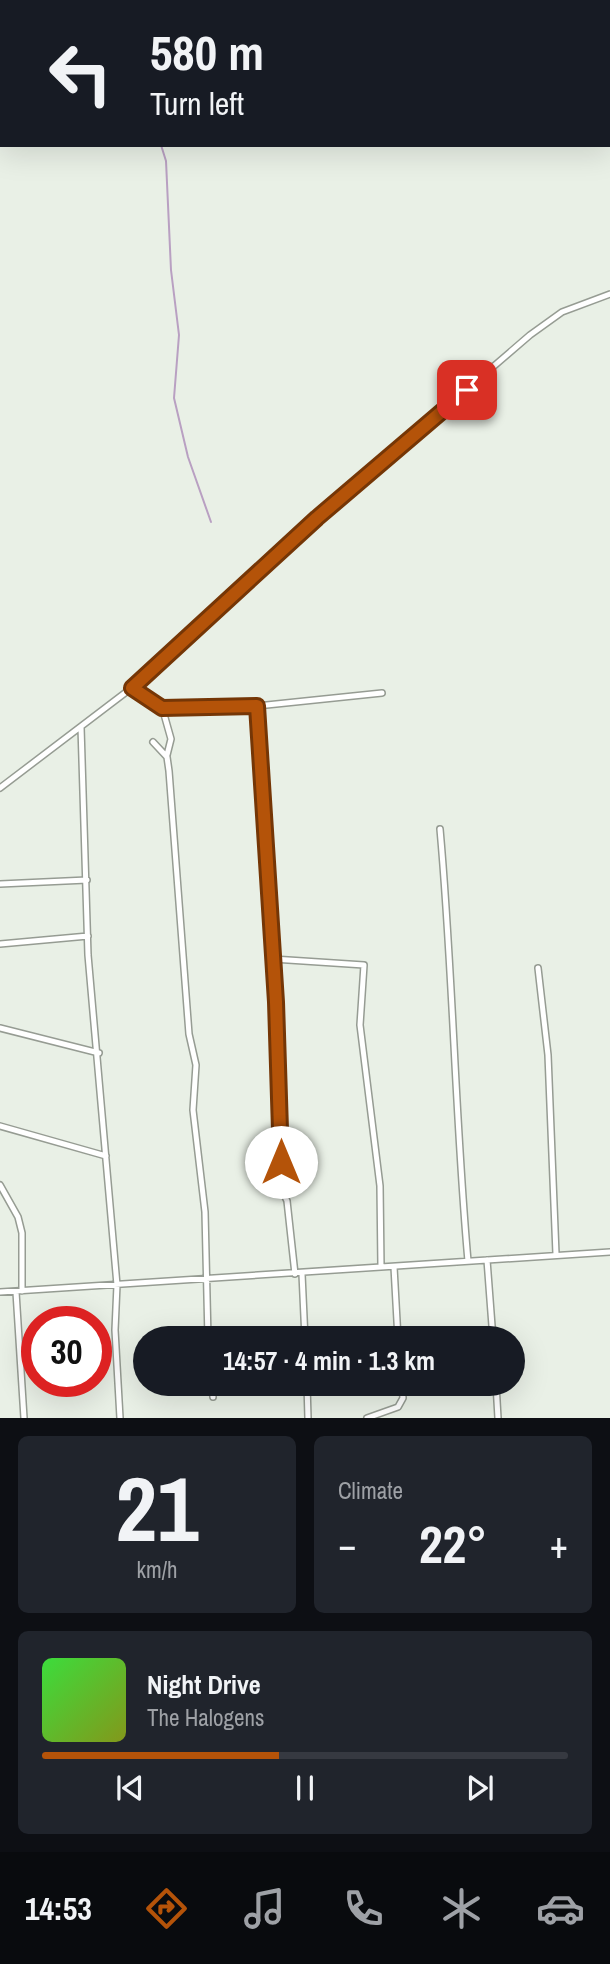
<!DOCTYPE html>
<html lang="en">
<head>
<meta charset="utf-8">
<style>
	:root { --surface:#171b24; --page:#20242c; --text:#f1f3f6; --muted:#9ea1a6; --line:#363941; --accent:#b45309 }
	body { margin:0; font-family:"Archivo Narrow",sans-serif; background:var(--page); color:var(--text); height:100vh; display:flex; flex-direction:column; font-size:26px; white-space:nowrap }
	* { box-sizing:border-box; margin:0 }
	p { font-size:23px; color:var(--muted) }
	.icon { flex:none; width:38px; height:38px; fill:none; stroke:currentColor; stroke-width:2; stroke-linecap:round; stroke-linejoin:round }
	.map { position:relative; height:1418px; overflow:hidden }
	.details { display:flex; flex-direction:column; gap:18px; padding:18px; background:#0d0f14; flex:1 }
	.details>* { flex:none }
	.hud { position:absolute; left:0px; top:0px; width:611px; height:147px; box-shadow:0 7px 28px #0002; background:#171b24; color:var(--text); overflow:hidden }
	.speed { position:absolute; left:21px; top:1306px; display:flex; gap:14px; font-size:35px; font-weight:700; text-align:center }
	.speed>* { display:grid; place-content:center; width:91px; height:91px; border-radius:50%; background:var(--surface); box-shadow:0 7px 28px #0002; line-height:1 }
	.speed .limit { border:10px solid #d22; background:#fff; color:#111 }
	.pin { position:absolute; display:grid; place-items:center; width:60px; height:60px; color:#fff; margin:-30px; border-radius:14px; box-shadow:0 4px 10px #0006 }
	.me { position:absolute; width:77px; margin:-38px; rotate:0deg; stroke-linejoin:round; filter:drop-shadow(0 0 5px #0008) }
	.turn { display:flex; align-items:center; gap:24px; height:147px; padding:0 35px; font-size:32px }
	.turn .icon { width:91px; height:91px; stroke-width:2.5 }
	.turn b { display:block; font-size:49px; line-height:60px }
	.big { font-size:52px; font-weight:800; line-height:1.1 }
	.details .card { flex:1; display:flex; flex-direction:column; justify-content:center; gap:10px; min-width:0; padding:0 24px; border-radius:10px; background:var(--page) }
	.details .dial { align-items:center; gap:0 }
	.dial b { font-size:91px; line-height:1 }
	.song { display:flex; align-items:center; gap:21px }
	.cover { width:84px; height:84px; border-radius:10px; background:linear-gradient(135deg,hsl(120 70% 55%),hsl(70 70% 35%)) }
	.played { height:7px; border-radius:4px; background:linear-gradient(90deg,var(--accent) 45%,var(--line) 45%) }
	.keys { display:flex; justify-content:space-around; direction:ltr }
	.heat { display:flex; justify-content:space-between; align-items:center; font-size:38px; direction:ltr }
	.details .tiles { flex:1; display:grid; gap:18px; grid-template-columns:1fr 1fr }
	.card:last-child { grid-column:span 2 }
	.trip { position:absolute; left:133px; top:1326px; width:392px; height:70px; border-radius:35px; background:var(--surface); box-shadow:0 7px 28px #0002; font-weight:800; line-height:70px; text-align:center }
	.menu { display:flex; height:112px; justify-content:space-around; align-items:center; background:#090b0e; color:var(--muted) }
	.menu .icon { width:49px; height:49px }
	.menu .active { color:var(--accent) }
	.menu b { font-size:32px; color:var(--text) }
	.map>svg:first-child { display:block }
	.lines { fill:none; stroke-linecap:round; stroke-linejoin:round }
	.stream { stroke:#b9a0c2; stroke-width:2 }
	.street-casing { stroke:#969c93; stroke-width:8 }
	.street { stroke:#fff; stroke-width:5 }
	.route-casing { stroke:#753606; stroke-width:18 }
	.route { stroke:#b45309; stroke-width:12 }
</style>
</head>
<body>
<div class="map">
<svg width="610" height="1418" viewBox="0 0 610 1418">
	<rect width="100%" height="100%" fill="#e9f0e6"/>
	<g class="lines">
		<path class="stream" d="M180,2L181,0
			M161,145L166,161L171,270L179,335L174,398L188,457L211,522"/>
		<defs>
			<path id="street" d="M132,688L162,707L257,706L382,693
				M257,706L277,1002L282,1148L280,1186L287,1201L295,1274
				M162,707L171,739L167,755
				M81,727L88,955L117,1285L115,1330L120,1418
				M153,742L167,757L169,771L189,1034L196,1065L193,1110L205,1212L208,1339
				M0,788L142,680L317,518L530,335L562,312L610,294
				M440,829C453,973 455,1117 468,1261
				M0,884L87,880
				M0,944L88,936
				M273,959L364,965L360,1025L380,1186L381,1267
				M538,968L548,1055L556,1254
				M0,1028L99,1053
				M0,1126L106,1156
				M0,1185L18,1217L22,1233V1291
				M487,1260L493,1339
				M394,1267L398,1339
				M302,1274L305,1339
				M0,1292L610,1252
				M16,1292L24,1418
				M212,1384L213,1397
				M307,1384L308,1418
				M496,1384L498,1418
				M367,1418L398,1407L403,1398L402,1384"/>
		</defs>
		<use href="#street" class="street-casing"/>
		<use href="#street" class="street"/>
	</g>
	<g class="lines">
		<defs>
			<path id="route" d="M281,1162L276,1002L257,706L162,708L132,688L317,518L467,390"/>
		</defs>
		<use href="#route" class="route-casing"/>
		<use href="#route" class="route"/>
	</g>
</svg>
<div class="speed"><div class="limit">30</div></div>
<div class="pin" style="left:467px;top:390px;background:#d93025"><svg class="icon" aria-label="arrive" viewBox="0 0 24 24"><path d="M6 21V4h12l-3 4 3 4H6"/></svg></div>
<svg class="me" style="left:281px;top:1162px" viewBox="-20 -20 40 40"><circle r="19" fill="#fff"/><path d="M0-13L10 11 0 6-10 11z" fill="#b45309"/></svg>
<div class="trip">14:57 · 4 min · 1.3 km</div>
<div class="hud">
<div class="turn"><svg class="icon" aria-label="left" viewBox="0 0 24 24"><path d="M17 20v-9H6M10 6l-5 5 5 5"/></svg><div><b>580 m</b>Turn left</div></div>
</div>
</div>
<section class="details">
<div class="tiles">
<div class="card dial"><b>21</b><p>km/h</p></div>
<div class="card"><p>Climate</p>
<div class="heat"><a>−</a><b class="big">22°</b><a>+</a></div>
</div>
<div class="card">
<div class="song"><i class="cover"></i><div><b>Night Drive</b><p>The Halogens</p></div></div>
<div class="played"></div>
<div class="keys"><svg class="icon" aria-label="previous" viewBox="0 0 24 24"><path d="M18 5L8 12l10 7zM5 5v14"/></svg><svg class="icon" aria-label="pause" viewBox="0 0 24 24"><path d="M8 5v14M16 5v14"/></svg><svg class="icon" aria-label="next" viewBox="0 0 24 24"><path d="M6 5l10 7-10 7zM19 5v14"/></svg></div>
</div>
</div>
</section>
<nav class="menu">
<b>14:53</b>
<svg class="icon active" aria-label="directions" viewBox="0 0 24 24"><path d="M12 3l9 9-9 9-9-9zM9 14v-3h6M13 9l2 2-2 2"/></svg>
<svg class="icon" aria-label="music" viewBox="0 0 24 24"><path d="M9 18V5l10-2v13"/><circle cx="6" cy="18" r="3"/><circle cx="16" cy="16" r="3"/></svg>
<svg class="icon" aria-label="phone" viewBox="0 0 24 24"><path d="M5 4h4l2 5-3 2q2 4 5 5l2-3 5 2v4C11 20 4 13 5 4z"/></svg>
<svg class="icon" aria-label="climate" viewBox="0 0 24 24"><path d="M12 3v18M4 7l16 10M4 17L20 7"/></svg>
<svg class="icon" aria-label="car" viewBox="0 0 24 24"><path d="M5 17H2v-5l4-1 3-4h7l3 4 3 1v5h-3M9 17h6M6 11h13"/><circle cx="7" cy="17" r="2"/><circle cx="17" cy="17" r="2"/></svg>
</nav>
</body>
</html>
